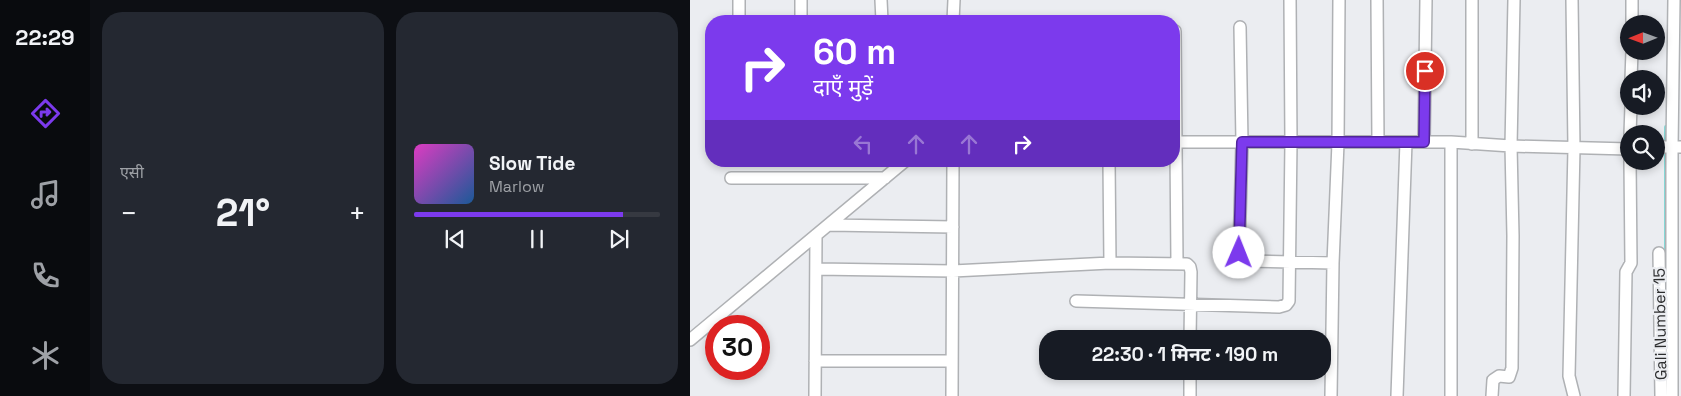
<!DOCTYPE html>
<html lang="hi">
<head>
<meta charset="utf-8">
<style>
	:root { --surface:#171b24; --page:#242831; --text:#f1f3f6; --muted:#9ea1a6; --line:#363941; --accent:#7c3aed }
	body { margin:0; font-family:"Space Grotesk","Noto Sans Devanagari",sans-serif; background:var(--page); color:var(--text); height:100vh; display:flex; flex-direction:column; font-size:19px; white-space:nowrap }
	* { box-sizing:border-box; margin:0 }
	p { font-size:16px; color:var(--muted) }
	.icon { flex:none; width:28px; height:28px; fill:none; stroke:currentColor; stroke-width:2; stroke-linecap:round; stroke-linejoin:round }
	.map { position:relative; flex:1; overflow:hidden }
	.drawer { display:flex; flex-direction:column; gap:12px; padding:12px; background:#0d0f14; width:600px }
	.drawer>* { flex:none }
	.top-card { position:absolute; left:15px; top:15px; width:475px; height:152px; border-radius:20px; box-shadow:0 2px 8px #0003; background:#7c3aed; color:#fff; overflow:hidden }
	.needle { width:32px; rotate:269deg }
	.fabs { position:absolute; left:930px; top:15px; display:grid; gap:10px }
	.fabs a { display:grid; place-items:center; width:45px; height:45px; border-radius:50%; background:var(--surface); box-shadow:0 2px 8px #0003; font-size:25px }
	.speed { position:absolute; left:15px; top:315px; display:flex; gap:10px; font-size:25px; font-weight:700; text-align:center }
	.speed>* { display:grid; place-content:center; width:65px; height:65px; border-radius:50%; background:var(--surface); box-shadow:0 2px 8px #0003; line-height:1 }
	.speed .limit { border:8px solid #d22; background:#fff; color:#111 }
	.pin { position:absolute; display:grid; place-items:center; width:42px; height:42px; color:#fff; margin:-21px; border:2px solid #fff; border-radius:50%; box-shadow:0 1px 5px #0007 }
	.me { position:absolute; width:55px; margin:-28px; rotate:1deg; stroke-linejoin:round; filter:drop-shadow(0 0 4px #0008) }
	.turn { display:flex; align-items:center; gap:18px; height:105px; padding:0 25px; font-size:22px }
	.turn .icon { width:65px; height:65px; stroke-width:2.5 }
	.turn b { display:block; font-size:35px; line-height:42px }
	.lanes { display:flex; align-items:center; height:48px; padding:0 25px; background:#0003; justify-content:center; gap:25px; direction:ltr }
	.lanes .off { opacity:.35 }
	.big { font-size:38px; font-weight:700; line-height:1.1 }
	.drawer .widget { flex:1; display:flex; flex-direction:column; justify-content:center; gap:8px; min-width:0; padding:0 18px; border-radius:20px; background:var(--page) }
	.song { display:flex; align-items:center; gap:15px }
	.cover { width:60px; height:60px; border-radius:8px; background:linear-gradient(135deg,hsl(310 70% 55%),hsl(210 70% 35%)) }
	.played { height:5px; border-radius:2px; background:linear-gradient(90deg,var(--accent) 85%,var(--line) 85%) }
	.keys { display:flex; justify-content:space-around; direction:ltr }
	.heat { display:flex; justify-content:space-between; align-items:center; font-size:28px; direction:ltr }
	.drawer .tiles { flex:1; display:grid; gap:12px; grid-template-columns:repeat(2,1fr) }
	.trip { position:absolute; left:349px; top:330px; width:292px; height:50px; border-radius:20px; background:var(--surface); box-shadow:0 2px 8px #0003; font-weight:700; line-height:50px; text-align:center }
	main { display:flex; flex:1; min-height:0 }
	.dock { display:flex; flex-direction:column; width:90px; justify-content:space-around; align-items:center; background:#090b0e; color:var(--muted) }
	.dock .icon { width:35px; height:35px }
	.dock .active { color:var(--accent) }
	.dock b { font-size:22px; color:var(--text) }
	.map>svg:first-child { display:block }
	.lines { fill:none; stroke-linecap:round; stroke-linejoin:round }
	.stream { stroke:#85d8d6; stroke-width:4 }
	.minor-casing { stroke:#afb1b4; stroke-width:14 }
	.minor { stroke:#fff; stroke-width:11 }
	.route-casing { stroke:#51269a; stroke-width:12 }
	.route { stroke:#7c3aed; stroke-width:9 }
	.labels { text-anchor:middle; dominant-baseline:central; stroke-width:4.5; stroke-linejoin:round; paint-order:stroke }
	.street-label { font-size:16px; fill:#2c2d2e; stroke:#ebedf1 }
</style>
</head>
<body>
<main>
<nav class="dock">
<b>22:29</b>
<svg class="icon active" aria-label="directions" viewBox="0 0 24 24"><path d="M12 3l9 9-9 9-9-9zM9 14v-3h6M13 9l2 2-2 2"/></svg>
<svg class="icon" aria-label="music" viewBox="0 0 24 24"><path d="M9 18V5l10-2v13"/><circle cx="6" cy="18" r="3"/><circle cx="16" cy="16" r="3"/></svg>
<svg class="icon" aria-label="phone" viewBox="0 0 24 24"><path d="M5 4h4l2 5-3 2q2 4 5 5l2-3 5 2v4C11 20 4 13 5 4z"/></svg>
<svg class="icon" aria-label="climate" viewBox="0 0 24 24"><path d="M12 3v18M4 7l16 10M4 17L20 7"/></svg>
</nav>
<section class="drawer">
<div class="tiles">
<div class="widget"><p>एसी</p>
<div class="heat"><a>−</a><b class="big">21°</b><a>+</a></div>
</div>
<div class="widget">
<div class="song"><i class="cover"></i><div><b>Slow Tide</b><p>Marlow</p></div></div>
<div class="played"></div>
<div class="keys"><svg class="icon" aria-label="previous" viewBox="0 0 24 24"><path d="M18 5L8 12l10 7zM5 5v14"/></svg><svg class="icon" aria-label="pause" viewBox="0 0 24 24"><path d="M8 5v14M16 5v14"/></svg><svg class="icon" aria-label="next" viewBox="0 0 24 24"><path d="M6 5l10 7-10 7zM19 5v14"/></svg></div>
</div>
</div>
</section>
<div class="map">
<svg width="991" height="396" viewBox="0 0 991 396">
	<rect width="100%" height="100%" fill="#ebedf1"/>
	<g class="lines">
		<path class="stream" d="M976,324V127"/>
		<defs>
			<path id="minor" d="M49,0V21
				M111,0V21
				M191,0L192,21
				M687,0L688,142
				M782,0V144
				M882,0L884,148L879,376L884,396
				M263,21L264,0
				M942,24V0
				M550,27L552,142L549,253L551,258L557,261L643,263
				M485,31L487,263
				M941,79L942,51
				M940,134L941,106
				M484,142H761L821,146L939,149
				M734,142L736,0
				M966,147H991
				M419,161L420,263
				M41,178H195
				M139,225L263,227
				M969,253L971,396
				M126,269L263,271L420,263L497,264L500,267L501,272L500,339
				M386,301L589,307L596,305L599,301L601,142L600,0
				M0,340L215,161
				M125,361H262
				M125,396L126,235
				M262,396L263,161
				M500,396V371
				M641,396L643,263L648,143L649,0
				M707,396L716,142
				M761,396V142
				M802,396L803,380L809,376L819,377L822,368L823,236L821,146L824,0
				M934,396L936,272L941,263L940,161
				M982,396V147L984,0"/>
		</defs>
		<use href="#minor" class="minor-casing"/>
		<use href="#minor" class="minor"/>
	</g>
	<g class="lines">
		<defs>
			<path id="route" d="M549,253L552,142H734L735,71"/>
		</defs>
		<use href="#route" class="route-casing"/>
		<use href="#route" class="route"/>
	</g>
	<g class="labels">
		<g class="street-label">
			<text transform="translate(970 324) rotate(-91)">Gali Number 15</text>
		</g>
	</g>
</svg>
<div class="fabs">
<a><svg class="needle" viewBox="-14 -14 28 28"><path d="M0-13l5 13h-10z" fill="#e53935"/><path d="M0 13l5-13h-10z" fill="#9ea1a6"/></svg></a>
<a><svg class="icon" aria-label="sound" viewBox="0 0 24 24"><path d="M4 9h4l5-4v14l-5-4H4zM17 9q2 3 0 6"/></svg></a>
<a><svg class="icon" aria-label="search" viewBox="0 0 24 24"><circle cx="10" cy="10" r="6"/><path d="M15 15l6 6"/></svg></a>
</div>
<div class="speed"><div class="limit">30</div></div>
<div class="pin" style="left:735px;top:71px;background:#d93025"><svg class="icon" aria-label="arrive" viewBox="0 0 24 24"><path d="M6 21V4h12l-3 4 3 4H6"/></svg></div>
<svg class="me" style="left:549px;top:253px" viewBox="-20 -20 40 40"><circle r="19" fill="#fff"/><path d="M0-13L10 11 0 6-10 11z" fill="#7c3aed"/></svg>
<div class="trip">22:30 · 1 मिनट · 190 m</div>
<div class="top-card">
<div class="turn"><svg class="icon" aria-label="right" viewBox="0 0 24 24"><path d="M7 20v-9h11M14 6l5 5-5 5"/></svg><div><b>60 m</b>दाएँ मुड़ें</div></div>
<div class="lanes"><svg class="icon off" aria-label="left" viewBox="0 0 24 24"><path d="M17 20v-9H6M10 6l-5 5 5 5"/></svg><svg class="icon off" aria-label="ahead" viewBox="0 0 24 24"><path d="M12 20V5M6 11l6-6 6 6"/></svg><svg class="icon off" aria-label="ahead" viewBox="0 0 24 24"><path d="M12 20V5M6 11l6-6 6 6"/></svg><svg class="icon" aria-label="right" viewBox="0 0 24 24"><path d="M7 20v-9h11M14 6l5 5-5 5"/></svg></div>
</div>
</div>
</main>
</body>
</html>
